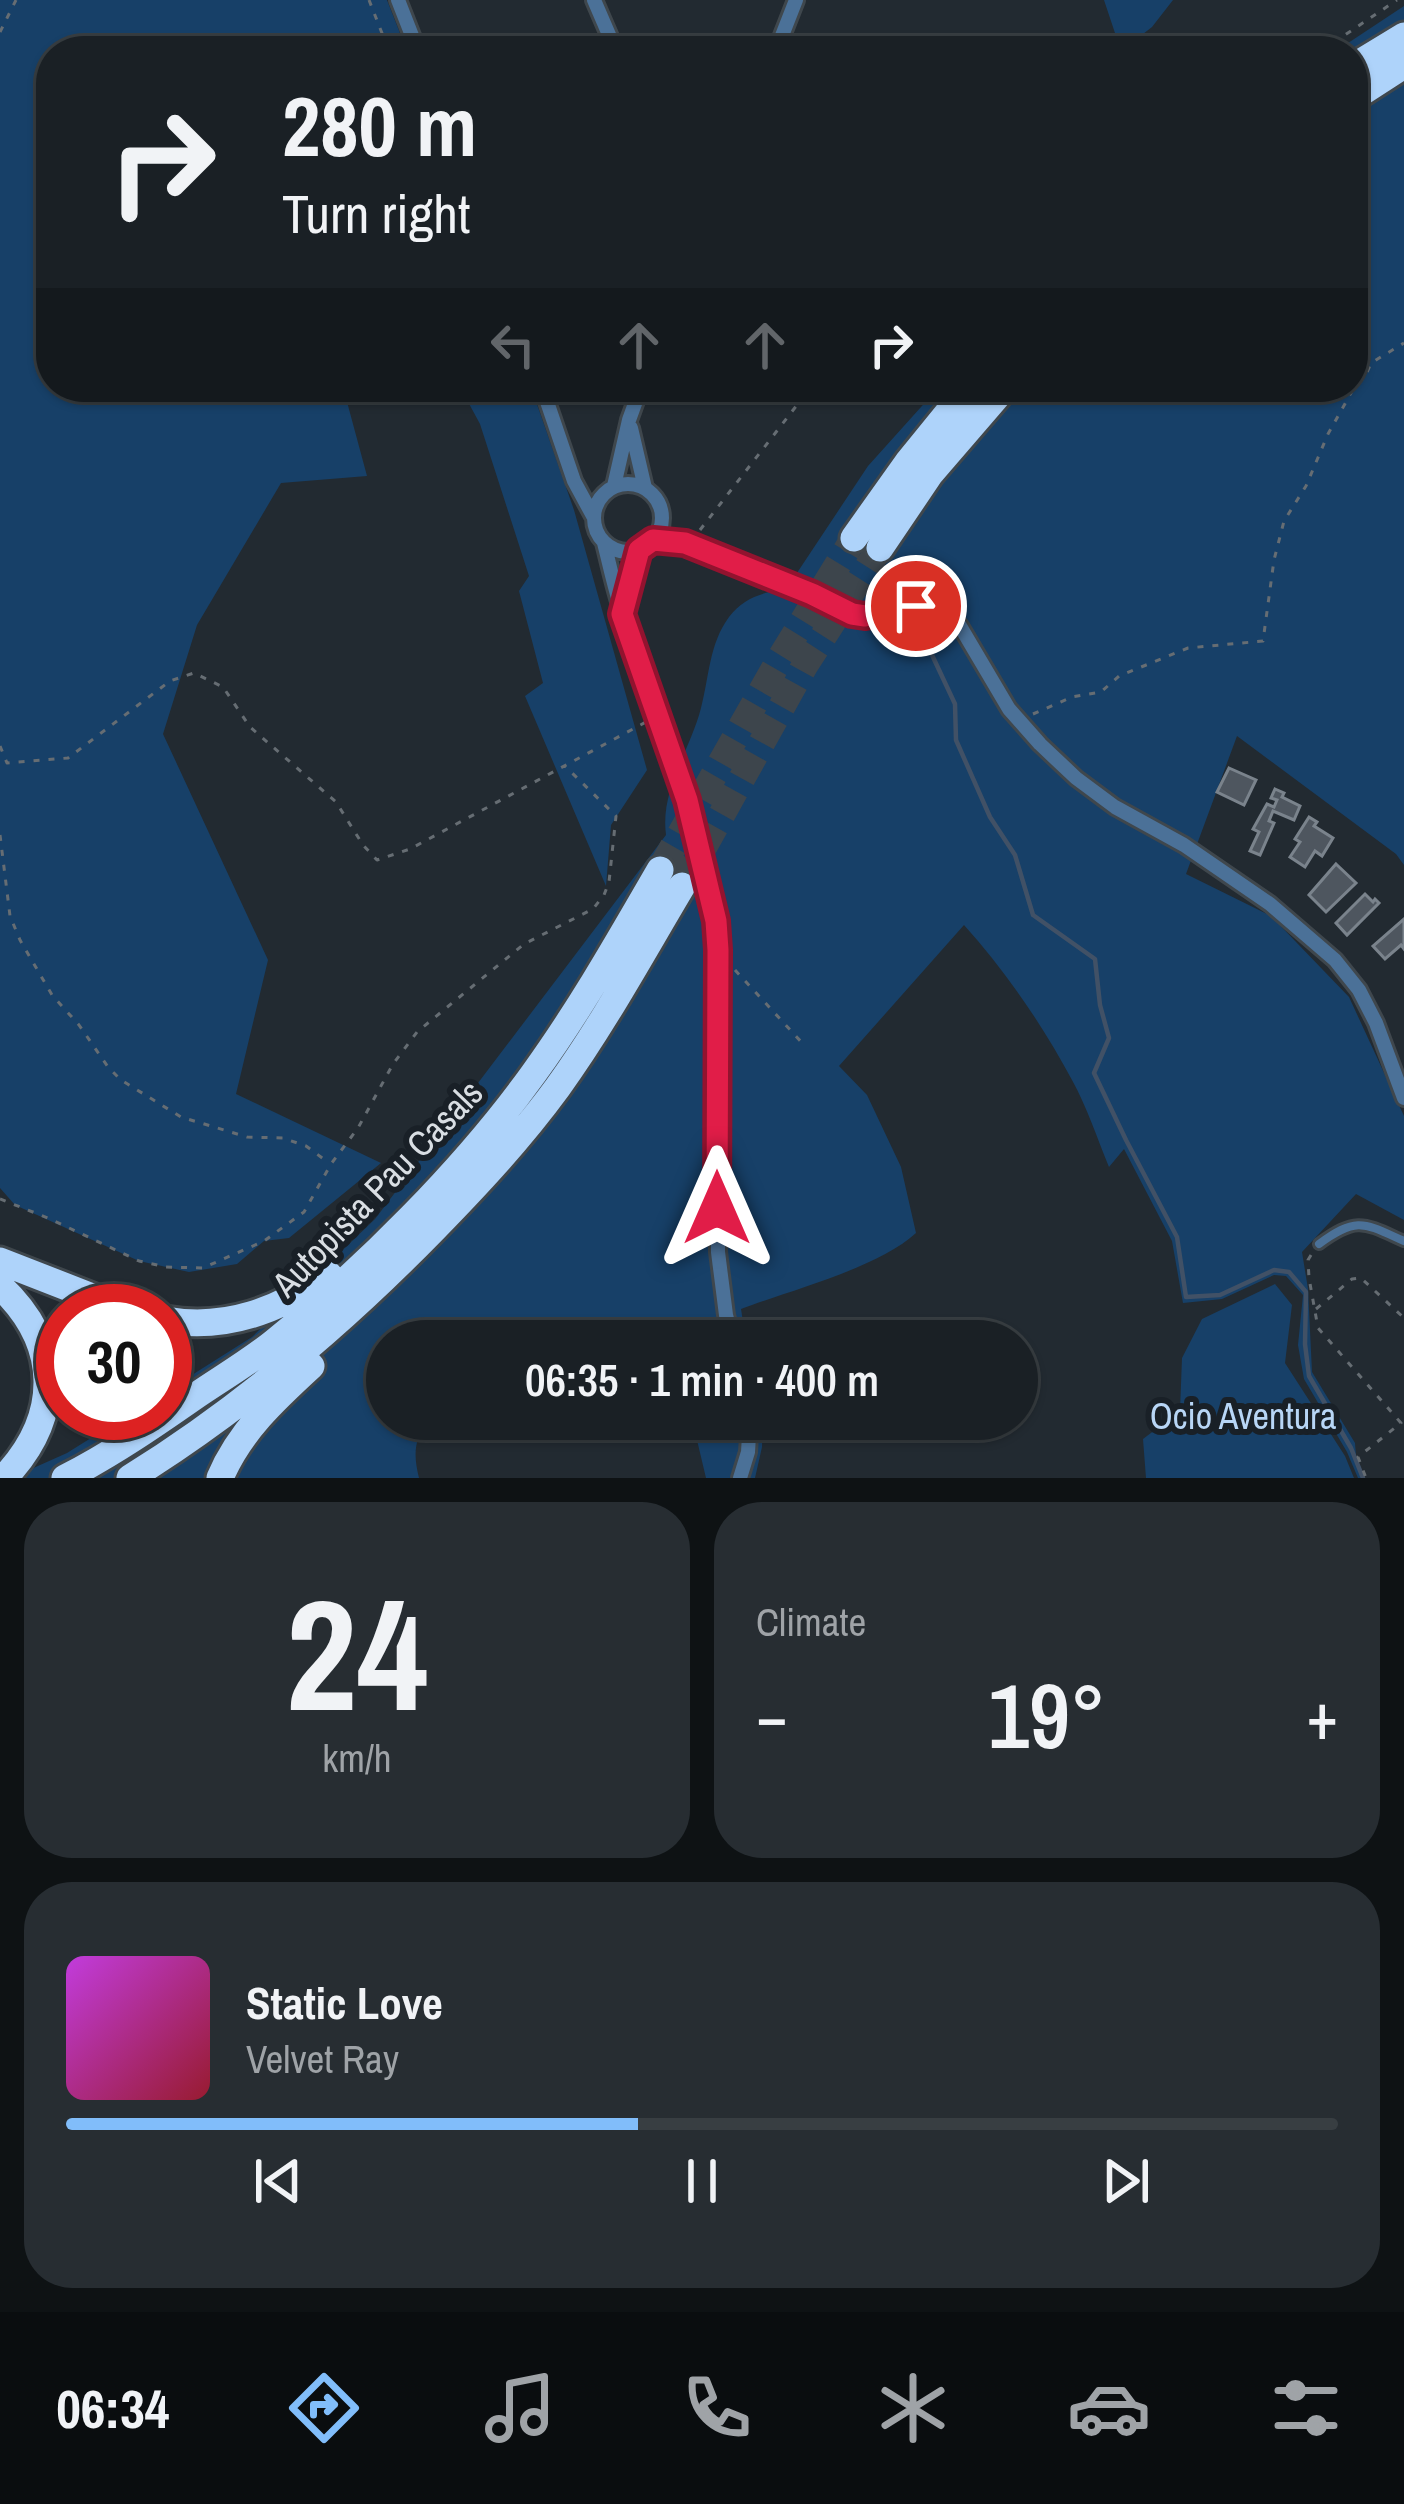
<!DOCTYPE html>
<html lang="en">
<head>
<meta charset="utf-8">
<style>
	:root { --surface:#1a2025; --page:#272d32; --text:#f1f3f6; --muted:#9fa3a7; --line:#383e42; --accent:#81bdfa }
	body { margin:0; font-family:"Archivo Narrow",sans-serif; background:var(--page); color:var(--text); height:100vh; display:flex; flex-direction:column; font-size:45px; white-space:nowrap }
	* { box-sizing:border-box; margin:0 }
	p { font-size:39px; color:var(--muted) }
	.icon { flex:none; width:66px; height:66px; fill:none; stroke:currentColor; stroke-width:2; stroke-linecap:round; stroke-linejoin:round }
	.map { position:relative; height:1478px; overflow:hidden }
	.side { display:flex; flex-direction:column; gap:24px; padding:24px; background:#0e1214; flex:1 }
	.side>* { flex:none }
	.hud { position:absolute; left:36px; top:36px; width:1332px; height:366px; border-radius:48px; box-shadow:0 3px 9px #0004,0 0 0 3px var(--line); background:#1a2025; color:var(--text); overflow:hidden }
	.speed { position:absolute; left:36px; top:1284px; display:flex; gap:24px; font-size:60px; font-weight:700; text-align:center }
	.speed>* { display:grid; place-content:center; width:156px; height:156px; border-radius:50%; background:var(--surface); box-shadow:0 3px 9px #0004,0 0 0 3px var(--line); line-height:1 }
	.speed .limit { border:18px solid #d22; background:#fff; color:#111 }
	.pin { position:absolute; display:grid; place-items:center; width:102px; height:102px; color:#fff; margin:-51px; border:6px solid #fff; border-radius:50%; box-shadow:0 3px 12px #0007 }
	.me { position:absolute; width:132px; margin:-66px; rotate:0deg; stroke-linejoin:round; filter:drop-shadow(0 0 9px #0008) }
	.turn { display:flex; align-items:center; gap:42px; height:252px; padding:0 48px; font-size:54px }
	.turn .icon { width:156px; height:156px; stroke-width:2.5 }
	.turn b { display:block; font-size:84px; line-height:102px }
	.lanes { display:flex; align-items:center; height:114px; padding:0 48px; background:#0003; justify-content:center; gap:60px; direction:ltr }
	.lanes .off { opacity:.35 }
	.big { font-size:90px; font-weight:600; line-height:1.1 }
	.side .tile { flex:1; display:flex; flex-direction:column; justify-content:center; gap:18px; min-width:0; padding:0 42px; border-radius:48px; background:var(--page) }
	.side .dial { align-items:center; gap:0 }
	.dial b { font-size:156px; line-height:1 }
	.song { display:flex; align-items:center; gap:36px }
	.cover { width:144px; height:144px; border-radius:18px; background:linear-gradient(135deg,hsl(290 70% 55%),hsl(350 70% 35%)) }
	.played { height:12px; border-radius:6px; background:linear-gradient(90deg,var(--accent) 45%,var(--line) 45%) }
	.keys { display:flex; justify-content:space-around; direction:ltr }
	.heat { display:flex; justify-content:space-between; align-items:center; font-size:66px; direction:ltr }
	.side .tiles { flex:1; display:grid; gap:24px; grid-template-columns:1fr 1fr }
	.tile:last-child { grid-column:span 2 }
	.trip { position:absolute; left:366px; top:1320px; width:672px; height:120px; border-radius:60px; background:var(--surface); box-shadow:0 3px 9px #0004,0 0 0 3px var(--line); font-weight:600; line-height:120px; text-align:center }
	.menu { display:flex; height:192px; justify-content:space-around; align-items:center; background:#0a0d0f; color:var(--muted) }
	.menu .icon { width:84px; height:84px }
	.menu .current { color:var(--accent) }
	.menu b { font-size:54px; color:var(--text) }
	.map>svg:first-child { display:block }
	.green { fill:#174068 }
	.lines { fill:none; stroke-linecap:round; stroke-linejoin:round }
	.stream { stroke:#415166; stroke-width:4.5 }
	.building { fill:#4e565f; stroke:#7a838c; stroke-width:3 }
	.motorway-tunnel { stroke:#3d454c; stroke-width:27; stroke-dasharray:27 14; stroke-linecap:butt }
	.service-casing { stroke:#3f474d; stroke-width:14 }
	.minor-casing { stroke:#3f474d; stroke-width:20 }
	.motorway-casing { stroke:#3f474d; stroke-width:33 }
	.path { stroke:#666d73; stroke-width:3; stroke-dasharray:6 9; stroke-linecap:butt }
	.service { stroke:#4b7198; stroke-width:8 }
	.minor { stroke:#4b7198; stroke-width:14 }
	.motorway { stroke:#aed3fa; stroke-width:27 }
	.route-casing { stroke:#92132f; stroke-width:30 }
	.route { stroke:#e11d48; stroke-width:21 }
	.labels { text-anchor:middle; dominant-baseline:central; stroke-width:12; stroke-linejoin:round; paint-order:stroke }
	.street-label { font-size:36px; fill:#d9dee3; stroke:#192027 }
	.park-label { font-size:36px; fill:#b8d6f6; stroke:#192027 }
</style>
</head>
<body>
<div class="map">
<svg width="1404" height="1478" viewBox="0 0 1404 1478">
	<rect width="100%" height="100%" fill="#222a31"/>
	<path class="green" d="M0,0H387L407,51H51V387H343L367,476L281,483L197,625L163,734L268,960L236,1094L381,1163L289,1238L264,1241L237,1264L189,1272L139,1261L15,1205L0,1188Z
		M1104,0H1173L1152,27L1121,51Z
		M1404,6V865L1396,854L1237,736L1186,874L1271,916L1349,997L1404,1116V1220L1356,1194L1302,1252L1308,1289L1312,1372L1355,1443L1356,1456L1365,1478H1358L1347,1452L1304,1379L1298,1345L1303,1295L1286,1276L1274,1275L1222,1299L1183,1303L1172,1241L1124,1149L1109,1167C1097,1138 1087,1107 1072,1080C1042,1024 1006,972 964,925L839,1066L867,1095L901,1167L916,1233C878,1268 791,1290 741,1309L746,1341H387V1419H429C414,1440 413,1453 419,1478H11L67,1453L131,1413H165V1392L252,1337L375,1219L666,835C660,789 690,751 701,708C709,678 709,644 729,617C744,597 763,593 787,588L868,466L939,387H1353V51H1336Z
		M460,387H531L574,510L647,770L611,825L606,886L525,696L543,683L519,591L529,576L480,424Z
		M1275,1284L1292,1305L1285,1363L1345,1456L1354,1478H1146L1143,1439L1180,1411L1182,1358L1202,1319Z
		M692,1419H763L762,1447L755,1478H706Z"/>
	<g class="lines">
		<path class="stream" d="M925,640L955,704L956,740L990,817L1015,855L1033,915L1095,959L1100,1005L1109,1038L1094,1073L1126,1140L1177,1237L1186,1297L1220,1295L1274,1270L1289,1272L1306,1292L1305,1344L1309,1376L1351,1448L1363,1478"/>
	</g>
	<path class="building" d="M1229,768L1256,780L1244,805L1217,792Z
		M1275,789L1284,793L1282,797L1300,806L1294,820L1273,811L1269,821L1274,823L1260,855L1250,851L1259,832L1253,829L1267,804L1274,807L1277,800L1271,798Z
		M1309,817L1317,822L1314,826L1333,838L1322,856L1315,851L1305,867L1290,857L1300,842L1295,839Z
		M1336,864L1356,883L1326,912L1309,895Z
		M1365,894L1373,902L1375,899L1379,903L1347,935L1336,923Z
		M1404,919V949L1401,945L1385,959L1373,946Z"/>
	<g class="lines">
		<path class="motorway-tunnel" d="M660,870L781,657L854,538
			M682,886L805,665L880,548"/>
		<defs>
			<path id="service" d="M1319,1244C1357,1216 1364,1223 1404,1241"/>
			<path id="minor" d="M398,0L418,51
				M594,0L616,51
				M776,51L796,0
				M542,387L574,481L593,516
				M631,428L645,488
				M594 518a34 34 0 1 1 68 0a34 34 0 1 1-68 0Z
				M614,486L629,420L641,387
				M654,540L685,543L811,594L852,614L865,616L916,606L943,611L960,626L1009,709L1040,744L1076,778L1115,807L1184,845L1270,904L1335,960L1359,990L1376,1023L1404,1098
				M604,543C610,566 615,591 623,614C657,725 708,833 718,950V1252L726,1315L733,1341
				M624,609L639,550
				M740,1478L748,1452L750,1419"/>
			<path id="motorway" d="M1353,67L1404,36
				M1353,98L1404,65
				M854,538L908,462L969,387
				M880,548L930,474L1005,387
				M0,1261L128,1311
				M0,1286C62,1344 62,1417 4,1478
				M165,1320C226,1331 280,1310 329,1275
				M65,1478C112,1454 154,1425 197,1395C222,1378 249,1362 273,1343C364,1270 466,1168 534,1073C581,1008 620,939 660,870
				M130,1478C241,1409 341,1324 432,1231C477,1185 520,1139 558,1087C604,1023 642,953 682,886
				M220,1478C239,1432 275,1399 311,1366"/>
		</defs>
		<use href="#service" class="service-casing"/>
		<use href="#minor" class="minor-casing"/>
		<use href="#motorway" class="motorway-casing"/>
		<path class="path" d="M369,0L389,51
			M0,32L16,0
			M1321,51L1397,0
			M700,530L811,387
			M1033,714L1072,697L1101,692L1119,676L1188,648L1263,641L1274,560L1284,521L1306,486L1328,434L1356,384L1365,377L1371,363L1404,343
			M0,746L7,763L68,758L170,681L194,673L223,687L250,727L336,802L363,845L377,860L410,849L646,722
			M0,835L10,916L20,940L52,995L79,1025L108,1067L121,1080L181,1117L247,1137L283,1138L306,1146L329,1163
			M735,970L805,1046
			M0,1199L48,1218L139,1261L166,1267L203,1268L264,1241L304,1212L331,1164L358,1128L393,1064L417,1032L524,944L593,909L604,895L609,882L616,816L565,766
			M1311,1255L1308,1260L1309,1278L1318,1328L1401,1423L1358,1457L1366,1478
			M1316,1309L1352,1279L1361,1278L1404,1318"/>
		<use href="#service" class="service"/>
		<use href="#minor" class="minor"/>
		<use href="#motorway" class="motorway"/>
	</g>
	<g class="lines">
		<defs>
			<path id="route" d="M717,1208L718,950L716,921L687,800L622,614L639,550L653,540L685,543L812,594L852,614L865,616L916,606"/>
		</defs>
		<use href="#route" class="route-casing"/>
		<use href="#route" class="route"/>
	</g>
	<g class="labels">
		<g class="street-label">
			<text transform="translate(377 1188) rotate(-46)">Autopista Pau Casals</text>
		</g>
		<g class="park-label">
			<text x="1243" y="1416">Ocio Aventura</text>
		</g>
	</g>
</svg>
<div class="speed"><div class="limit">30</div></div>
<div class="pin" style="left:916px;top:606px;background:#d93025"><svg class="icon" aria-label="arrive" viewBox="0 0 24 24"><path d="M6 21V4h12l-3 4 3 4H6"/></svg></div>
<svg class="me" style="left:717px;top:1208px" viewBox="-20 -20 40 40"><path d="M0-17L14 15 0 8-14 15z" fill="#e11d48" stroke="#fff" stroke-width="4"/></svg>
<div class="trip">06:35 · 1 min · 400 m</div>
<div class="hud">
<div class="turn"><svg class="icon" aria-label="right" viewBox="0 0 24 24"><path d="M7 20v-9h11M14 6l5 5-5 5"/></svg><div><b>280 m</b>Turn right</div></div>
<div class="lanes"><svg class="icon off" aria-label="left" viewBox="0 0 24 24"><path d="M17 20v-9H6M10 6l-5 5 5 5"/></svg><svg class="icon off" aria-label="ahead" viewBox="0 0 24 24"><path d="M12 20V5M6 11l6-6 6 6"/></svg><svg class="icon off" aria-label="ahead" viewBox="0 0 24 24"><path d="M12 20V5M6 11l6-6 6 6"/></svg><svg class="icon" aria-label="right" viewBox="0 0 24 24"><path d="M7 20v-9h11M14 6l5 5-5 5"/></svg></div>
</div>
</div>
<section class="side">
<div class="tiles">
<div class="tile dial"><b>24</b><p>km/h</p></div>
<div class="tile"><p>Climate</p>
<div class="heat"><a>−</a><b class="big">19°</b><a>+</a></div>
</div>
<div class="tile">
<div class="song"><i class="cover"></i><div><b>Static Love</b><p>Velvet Ray</p></div></div>
<div class="played"></div>
<div class="keys"><svg class="icon" aria-label="previous" viewBox="0 0 24 24"><path d="M18 5L8 12l10 7zM5 5v14"/></svg><svg class="icon" aria-label="pause" viewBox="0 0 24 24"><path d="M8 5v14M16 5v14"/></svg><svg class="icon" aria-label="next" viewBox="0 0 24 24"><path d="M6 5l10 7-10 7zM19 5v14"/></svg></div>
</div>
</div>
</section>
<nav class="menu">
<b>06:34</b>
<svg class="icon current" aria-label="directions" viewBox="0 0 24 24"><path d="M12 3l9 9-9 9-9-9zM9 14v-3h6M13 9l2 2-2 2"/></svg>
<svg class="icon" aria-label="music" viewBox="0 0 24 24"><path d="M9 18V5l10-2v13"/><circle cx="6" cy="18" r="3"/><circle cx="16" cy="16" r="3"/></svg>
<svg class="icon" aria-label="phone" viewBox="0 0 24 24"><path d="M5 4h4l2 5-3 2q2 4 5 5l2-3 5 2v4C11 20 4 13 5 4z"/></svg>
<svg class="icon" aria-label="climate" viewBox="0 0 24 24"><path d="M12 3v18M4 7l16 10M4 17L20 7"/></svg>
<svg class="icon" aria-label="car" viewBox="0 0 24 24"><path d="M5 17H2v-5l4-1 3-4h7l3 4 3 1v5h-3M9 17h6M6 11h13"/><circle cx="7" cy="17" r="2"/><circle cx="17" cy="17" r="2"/></svg>
<svg class="icon" aria-label="filters" viewBox="0 0 24 24"><path d="M4 7h16M4 17h16"/><circle cx="9" cy="7" r="2"/><circle cx="15" cy="17" r="2"/></svg>
</nav>
</body>
</html>
